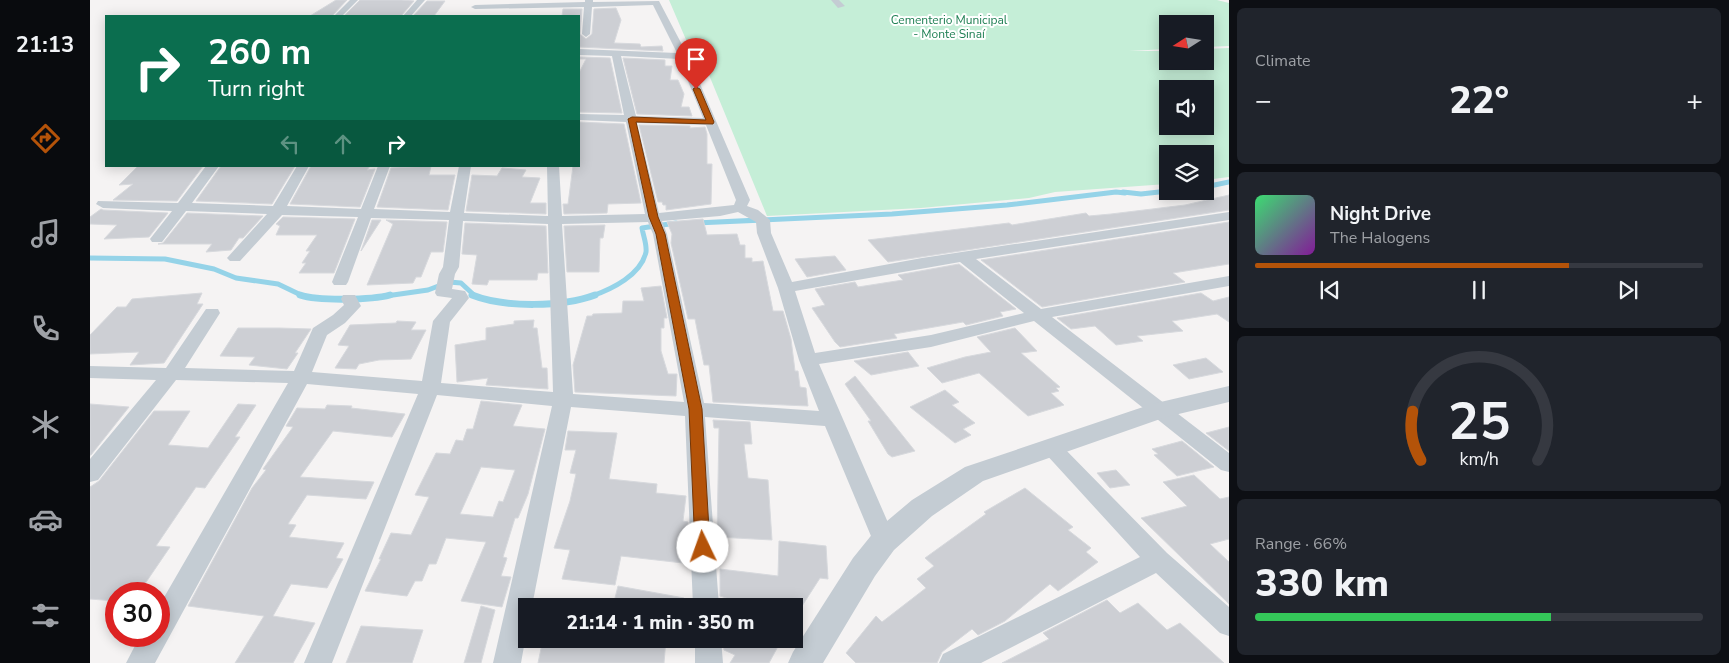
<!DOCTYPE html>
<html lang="en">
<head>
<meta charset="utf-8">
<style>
	:root { --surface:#171b24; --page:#20242c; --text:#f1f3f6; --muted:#9ea1a6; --line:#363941; --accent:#b45309 }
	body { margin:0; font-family:"Nunito Sans",sans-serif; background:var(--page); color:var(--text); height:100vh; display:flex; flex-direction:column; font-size:19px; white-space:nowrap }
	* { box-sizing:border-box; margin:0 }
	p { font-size:16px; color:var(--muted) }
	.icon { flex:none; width:28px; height:28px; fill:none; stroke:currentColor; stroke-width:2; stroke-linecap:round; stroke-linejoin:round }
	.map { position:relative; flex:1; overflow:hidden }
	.details { display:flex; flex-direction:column; gap:8px; padding:8px; background:#0d0f14; width:500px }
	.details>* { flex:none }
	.guide { position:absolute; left:15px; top:15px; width:475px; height:152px; border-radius:0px; box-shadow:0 2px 12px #0003; background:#0b6e4f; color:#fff; overflow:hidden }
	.needle { width:32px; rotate:258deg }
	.tools { position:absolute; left:1069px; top:15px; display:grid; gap:10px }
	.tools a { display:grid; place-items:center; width:55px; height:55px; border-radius:0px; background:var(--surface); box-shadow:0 2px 12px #0003; font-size:25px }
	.speed { position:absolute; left:15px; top:582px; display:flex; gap:10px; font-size:25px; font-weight:700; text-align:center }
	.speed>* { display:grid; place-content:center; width:65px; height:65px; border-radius:50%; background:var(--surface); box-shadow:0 2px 12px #0003; line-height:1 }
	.speed .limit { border:8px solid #d22; background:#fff; color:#111 }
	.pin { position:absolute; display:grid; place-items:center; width:42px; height:42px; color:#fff; margin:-51px -21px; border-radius:50% 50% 50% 0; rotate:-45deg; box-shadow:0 0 5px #0007 }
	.pin .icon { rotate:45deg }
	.me { position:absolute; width:55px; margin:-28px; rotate:357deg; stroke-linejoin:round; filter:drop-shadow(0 0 4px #0008) }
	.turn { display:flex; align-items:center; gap:18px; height:105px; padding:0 20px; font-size:22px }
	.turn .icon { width:65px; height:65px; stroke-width:2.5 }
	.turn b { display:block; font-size:35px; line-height:42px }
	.lanes { display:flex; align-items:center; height:48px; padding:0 20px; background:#0003; justify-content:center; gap:25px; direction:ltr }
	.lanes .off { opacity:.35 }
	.big { font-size:38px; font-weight:800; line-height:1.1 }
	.details .card { flex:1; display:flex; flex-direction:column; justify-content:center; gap:8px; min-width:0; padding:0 18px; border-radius:8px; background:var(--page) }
	.details .dial { align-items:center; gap:0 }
	.dial svg { height:130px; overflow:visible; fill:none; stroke:var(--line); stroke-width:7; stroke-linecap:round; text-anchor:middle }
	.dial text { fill:var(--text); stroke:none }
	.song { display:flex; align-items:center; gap:15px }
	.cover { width:60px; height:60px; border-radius:8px; background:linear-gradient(135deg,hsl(140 70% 55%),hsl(290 70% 35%)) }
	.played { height:5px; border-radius:2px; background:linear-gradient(90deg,var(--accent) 70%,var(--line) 70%) }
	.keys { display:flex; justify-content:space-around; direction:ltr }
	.heat { display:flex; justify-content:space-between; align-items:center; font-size:28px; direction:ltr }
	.charge { height:8px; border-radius:4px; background:linear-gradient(90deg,#34c759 66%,var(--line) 0) }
	.trip { position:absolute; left:428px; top:598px; width:285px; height:50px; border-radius:0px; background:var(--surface); box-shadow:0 2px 12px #0003; font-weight:800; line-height:50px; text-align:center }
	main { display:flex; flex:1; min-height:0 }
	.tabs { display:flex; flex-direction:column; width:90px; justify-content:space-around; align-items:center; background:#090b0e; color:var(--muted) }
	.tabs .icon { width:35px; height:35px }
	.tabs .selected { color:var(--accent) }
	.tabs b { font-size:22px; color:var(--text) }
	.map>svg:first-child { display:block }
	.green { fill:#c5eed7; fill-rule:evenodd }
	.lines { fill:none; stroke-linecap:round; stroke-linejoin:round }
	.stream-far1 { stroke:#95d3e8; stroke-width:5 }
	.stream { stroke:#95d3e8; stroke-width:7 }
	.building { fill:#cdcfd4; stroke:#d7d9dd; fill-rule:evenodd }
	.minor { fill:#c4ccd3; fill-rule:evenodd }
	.tertiary { fill:#c4ccd3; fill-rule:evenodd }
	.route { fill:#b45309; stroke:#753606 }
	.labels { text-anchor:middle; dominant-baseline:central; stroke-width:4; stroke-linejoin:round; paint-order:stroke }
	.far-park-label { font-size:12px; fill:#1e7f53; stroke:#fff }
</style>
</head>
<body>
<main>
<nav class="tabs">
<b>21:13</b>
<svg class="icon selected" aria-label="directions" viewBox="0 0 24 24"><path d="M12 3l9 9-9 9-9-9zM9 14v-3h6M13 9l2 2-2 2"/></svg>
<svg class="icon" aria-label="music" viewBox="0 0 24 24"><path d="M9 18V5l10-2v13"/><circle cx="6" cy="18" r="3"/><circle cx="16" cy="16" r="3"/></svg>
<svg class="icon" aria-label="phone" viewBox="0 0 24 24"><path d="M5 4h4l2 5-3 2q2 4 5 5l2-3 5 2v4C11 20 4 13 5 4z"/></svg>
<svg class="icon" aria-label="climate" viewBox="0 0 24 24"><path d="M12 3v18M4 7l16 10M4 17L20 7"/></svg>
<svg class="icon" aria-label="car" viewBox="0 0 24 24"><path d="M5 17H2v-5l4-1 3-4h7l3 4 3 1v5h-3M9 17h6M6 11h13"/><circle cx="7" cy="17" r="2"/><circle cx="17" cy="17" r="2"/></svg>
<svg class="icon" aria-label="filters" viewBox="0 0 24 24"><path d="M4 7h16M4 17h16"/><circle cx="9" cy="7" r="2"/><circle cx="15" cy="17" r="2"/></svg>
</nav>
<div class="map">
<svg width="1139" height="663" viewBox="0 0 1139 663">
	<rect width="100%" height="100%" fill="#f5f3f3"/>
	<path class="green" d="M579,0H1127L1139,3V46L1115,47V24H1078L1077,49L1039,51H1077L1078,61H1115V49L1139,48V177L1115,180V154H1078L1077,184L965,192L939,198L831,208L677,216L610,53V43L597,42ZM1078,89H1115V126H1078Z"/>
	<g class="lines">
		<path class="stream-far1" d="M1115,187L1139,182
			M1033,192L1051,194L1078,191
			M606,223L802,214L917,205L1026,192L1035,193
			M0,258L75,259L124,269L146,278L188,284L213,296
			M296,296L338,290L359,282L371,283L385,296
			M502,296C522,289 551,275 556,252C557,244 553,235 552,228L586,223"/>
		<path class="stream" d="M210,295C228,301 282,300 300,295
			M382,295C415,308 473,307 505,295"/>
	</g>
	<path class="building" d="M246,0H257L242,16H220Z
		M270,0H311L324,1L311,16H254Z
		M337,1H355L344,16H323Z
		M526,8L531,20L524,43L550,44L551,47L572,46L573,51L489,47V16H472L473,9H492L490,34L496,39L502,34L504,9Z
		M489,57L520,58L532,113L489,112V73L496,59H489Z
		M533,58L575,60V66H582L580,80H588L594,94L591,107H599L602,116L547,114Z
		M489,122L534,124L551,203L518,204L517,213L474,214L473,204H478L483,166H489Z
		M549,125L600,126V128L615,127L617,134V164H622L621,204L576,210V205H573L572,202H568Z
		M48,166H113L87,201L23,200L43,184L29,185Z
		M131,166H205L182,204L106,201Z
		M221,166H280L277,170L285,169L270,207L200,204Z
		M341,166L339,175H365L358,210L287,207L301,168Z
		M412,168L436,170L432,177L450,178L440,203H456V214L376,211L382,175L407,176Z
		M1139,195V210L798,262L778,240L919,223L922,225L996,213L999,216L1021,214L1095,205Z
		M11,209L13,210L78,213L59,237L14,239L27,225L0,224V217Z
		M97,213L173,216L153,238H149L141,250L116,252L122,244H68L73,243Z
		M193,217L265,219L244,273H209L216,263H212L220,251H216L227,235H186L190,226L186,224Z
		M613,219L617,235L647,234L650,245H655V258H662V262L673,261L683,311H693L701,339L705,371H708L710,387L716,388L718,406L623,402L619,365H614L605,319H598L581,243L582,234L577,222Z
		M282,220H291L271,251Z
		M296,220L357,222L353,252H341L331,277H326L323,283L277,285L303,224Z
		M1139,222V264L1083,273L1095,282L952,307L891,260Z
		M375,223L456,226L458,273H448L447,280H399L397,285L382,284L387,255L372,254Z
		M515,225L513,238H510L509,272H477L474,226Z
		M745,256L756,270L717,277L705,259Z
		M869,264L926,309L910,312L913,316L876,325L873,322L804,334L807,338L750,347L745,342L722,308L735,305L725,289L765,282L768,287L813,280L808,275Z
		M571,286L577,318H574V328H571V351L578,374H587L586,396L485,392L483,365L497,316H502L503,314L532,313L533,301H554L551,288Z
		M112,293L107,304H113L74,363L40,365L49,352L0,354V335L27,307H36L42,299Z
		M1111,293L1123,301L1139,297V322L1127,314L1082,321L1093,331L1047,336L1053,341L1026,345L1005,326L981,329L967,318Z
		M444,320L443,328H447L452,368H457L458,389L396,385L398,378L367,382L365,345L396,340V328L424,324V321Z
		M307,321L326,322L321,330H336L321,359L289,360L269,364L266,369L245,368L259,346L248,345L260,325L306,323Z
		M148,328H189L221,329L205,353H208L197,369L159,365L165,357L130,356Z
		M925,328L947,351L931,353L970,387L966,388L969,391L961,393L974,405L938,416L889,373L852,383L837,368L875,357L901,352L887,337Z
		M818,352L829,366L781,375L764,361Z
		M1116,358L1133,372L1099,379L1083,365Z
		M765,376L825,451L802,457L798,454L778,421H781L755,384Z
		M855,390L869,402L862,405L885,423L873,429L881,435L865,443L820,407Z
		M391,401L432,405L423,426L455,429L438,494L428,518H425L413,557L417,558L411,576L421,577L412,607L371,601L396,542L356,538L346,564H339L332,581H325L317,596L275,591L291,559H289L301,533L321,535L339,497L325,495L346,453L360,454L366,440L373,441L377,429H383ZM391,467L425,470L413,502L409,501L403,517L370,514Z
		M0,404L39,407L1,455H0Z
		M148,404L166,405L145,437H150L115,488L106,487L66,546L80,547L48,594H26V601L0,599V487L9,481L64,411H100L78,445L118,448Z
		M237,405L262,406L261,408L315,414L302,437L243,431L210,477L284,482L276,499L217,495L198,524L206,525L199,537L254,543L246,558L253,559L237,588L201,584L183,616L225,623L203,663H145L174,616L98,606L162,488L176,470L173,469L203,427L196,426L207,408L235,409Z
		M623,420L660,422L662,444H654L658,478L678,480L682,540L627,537L629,428H624Z
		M1139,427V451L1116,433Z
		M478,431L527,433L519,479L567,484L566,493L596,496L593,521L598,522V525L593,563L531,556L525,585L472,579L480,550L464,548L480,501L486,474L480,473L486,450H475Z
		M1092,441L1124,467L1087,476L1064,455L1068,454L1062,449Z
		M1026,470L1040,485L1020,488L1007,473Z
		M1104,475L1130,499L1139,497V539L1120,544L1139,562V604L1051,518L1097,506L1073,482Z
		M935,488L983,527L978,530L1001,548L996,552L1008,562L968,591L960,584L915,621L888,635L882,629L852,652L847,663H766L756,653L786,616L792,622L836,588L827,579L844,566L835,558L896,514L894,512Z
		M689,541L736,546L738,579L730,578L712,606H640L642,600L630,596V569L688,576Z
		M528,586L594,598L593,606H523Z
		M1017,600L1030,613L1048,603L1077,630L1090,623L1134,663H912L959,639L953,633Z
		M391,606L405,610L391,663H374Z
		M271,626L333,630L322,663H256Z
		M453,639H576L574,663H448Z
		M633,639H692L679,663H640L645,655L634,650Z"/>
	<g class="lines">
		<path class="minor" d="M260,0H268L252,16H244Z
			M327,0H335L321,16H313Z
			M495,0H503V2L569,1L598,56L660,200L657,206L668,210L680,220L681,233L702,282L832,258L1139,212V220L886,259L951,309L1139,276V286L962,317L1139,453V472L1131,470L944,321L841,347L729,364L806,541L802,548L794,551L786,548L735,426L615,417L629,606H603L595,416L481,407L442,606H436V635L431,663H403L462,406L347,395L242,663H214L328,394L217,384L65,663H36L50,636H69V606L198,383L86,380L8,480L0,482V459L66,380L0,378V366L76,368L116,309H128L130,313L95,368L204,371L223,328L243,315L254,305L251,299L253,295H265L271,306L255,323L237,335L222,372L332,381L343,321L362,298L347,296L345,293L349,274L353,267L359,220L281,218L258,282L256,285H244L242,282L268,217L192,215L150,261H140L137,258L177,214L96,211L72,242H62L60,239L82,211L13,208L6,204L8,201L88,203L116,166H129L102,203L183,206L207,166H219L197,206L271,209L288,166H300L284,209L360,212L369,166H381L374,213L458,216L457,166H469L472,216L555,214L536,122L489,120V114L534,115L522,56L489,55V49L587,53L563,5L502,7L500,34L496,37L492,34L494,7L385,9L381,7L385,5L495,2ZM531,56L589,59L613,118L546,116ZM547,123L616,125L646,200L644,205L569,213ZM648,212L666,222L667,233L688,288L709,360L729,411L614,403L577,234L572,221L630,216ZM373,221L458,224L463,392L351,383L360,322L379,298L375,291L362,289L365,274L369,267ZM558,222L563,234L594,402L483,394L472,224ZM870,262L934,313L841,335L725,353L705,291Z
			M741,0H749L755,6L748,8Z
			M961,439L968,442L1077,553L1139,607V636L1130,633L1066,573L891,663H849L853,654L1050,557L954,452L951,447L954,442Z
			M605,639H631L633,663H605Z"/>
		<path class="tertiary" d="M1139,386V402L1076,417L893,481L842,516L804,550L785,576L733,663H698L703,652L763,558L784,532L822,500L875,467L1062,404Z"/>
	</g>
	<path class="route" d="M606,87L610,89L624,122L623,124L546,122L568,217L575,234L612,409L620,547L618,552L613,554L607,552L605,547L599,409L566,234L559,217L538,119L542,117L616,120L603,89Z"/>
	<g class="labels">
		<g class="far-park-label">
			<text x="859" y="20">Cementerio Municipal<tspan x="859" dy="14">- Monte Sinaí</tspan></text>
		</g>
	</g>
</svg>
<div class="tools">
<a><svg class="needle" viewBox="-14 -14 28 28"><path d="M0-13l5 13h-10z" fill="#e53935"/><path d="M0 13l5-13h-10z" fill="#9ea1a6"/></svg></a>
<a><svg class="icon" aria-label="sound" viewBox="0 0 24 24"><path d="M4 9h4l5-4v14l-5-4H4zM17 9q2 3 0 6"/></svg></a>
<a><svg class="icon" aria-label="layers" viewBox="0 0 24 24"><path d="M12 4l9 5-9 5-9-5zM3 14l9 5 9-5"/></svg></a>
</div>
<div class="speed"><div class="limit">30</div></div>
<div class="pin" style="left:606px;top:89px;background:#d93025"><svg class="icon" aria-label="arrive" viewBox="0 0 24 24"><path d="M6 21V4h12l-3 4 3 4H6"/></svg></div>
<svg class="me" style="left:613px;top:547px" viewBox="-20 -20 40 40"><circle r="19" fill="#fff"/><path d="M0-13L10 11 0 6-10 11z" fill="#b45309"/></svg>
<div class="trip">21:14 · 1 min · 350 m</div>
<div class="guide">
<div class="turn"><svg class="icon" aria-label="right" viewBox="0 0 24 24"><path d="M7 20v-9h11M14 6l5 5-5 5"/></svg><div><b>260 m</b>Turn right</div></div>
<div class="lanes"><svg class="icon off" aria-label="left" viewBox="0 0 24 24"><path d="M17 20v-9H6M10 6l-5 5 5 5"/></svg><svg class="icon off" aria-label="ahead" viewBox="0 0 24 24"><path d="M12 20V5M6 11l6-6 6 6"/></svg><svg class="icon" aria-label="right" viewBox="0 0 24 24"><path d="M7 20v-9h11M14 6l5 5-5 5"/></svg></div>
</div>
</div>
<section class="details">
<div class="card"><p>Climate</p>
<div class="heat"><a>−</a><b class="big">22°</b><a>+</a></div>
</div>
<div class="card">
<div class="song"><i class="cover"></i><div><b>Night Drive</b><p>The Halogens</p></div></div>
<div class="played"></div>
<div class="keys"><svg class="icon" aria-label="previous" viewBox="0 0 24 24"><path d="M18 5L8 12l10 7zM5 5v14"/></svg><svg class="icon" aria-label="pause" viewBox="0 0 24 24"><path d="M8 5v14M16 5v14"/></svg><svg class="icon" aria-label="next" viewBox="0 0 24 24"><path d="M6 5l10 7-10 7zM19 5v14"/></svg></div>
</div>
<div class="card dial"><svg viewBox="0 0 100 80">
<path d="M14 69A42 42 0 1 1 86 69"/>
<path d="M14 69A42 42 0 0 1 9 39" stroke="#b45309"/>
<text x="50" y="56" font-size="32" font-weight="700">25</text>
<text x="50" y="72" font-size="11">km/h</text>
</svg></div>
<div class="card"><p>Range · 66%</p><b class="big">330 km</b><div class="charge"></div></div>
</section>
</main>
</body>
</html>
